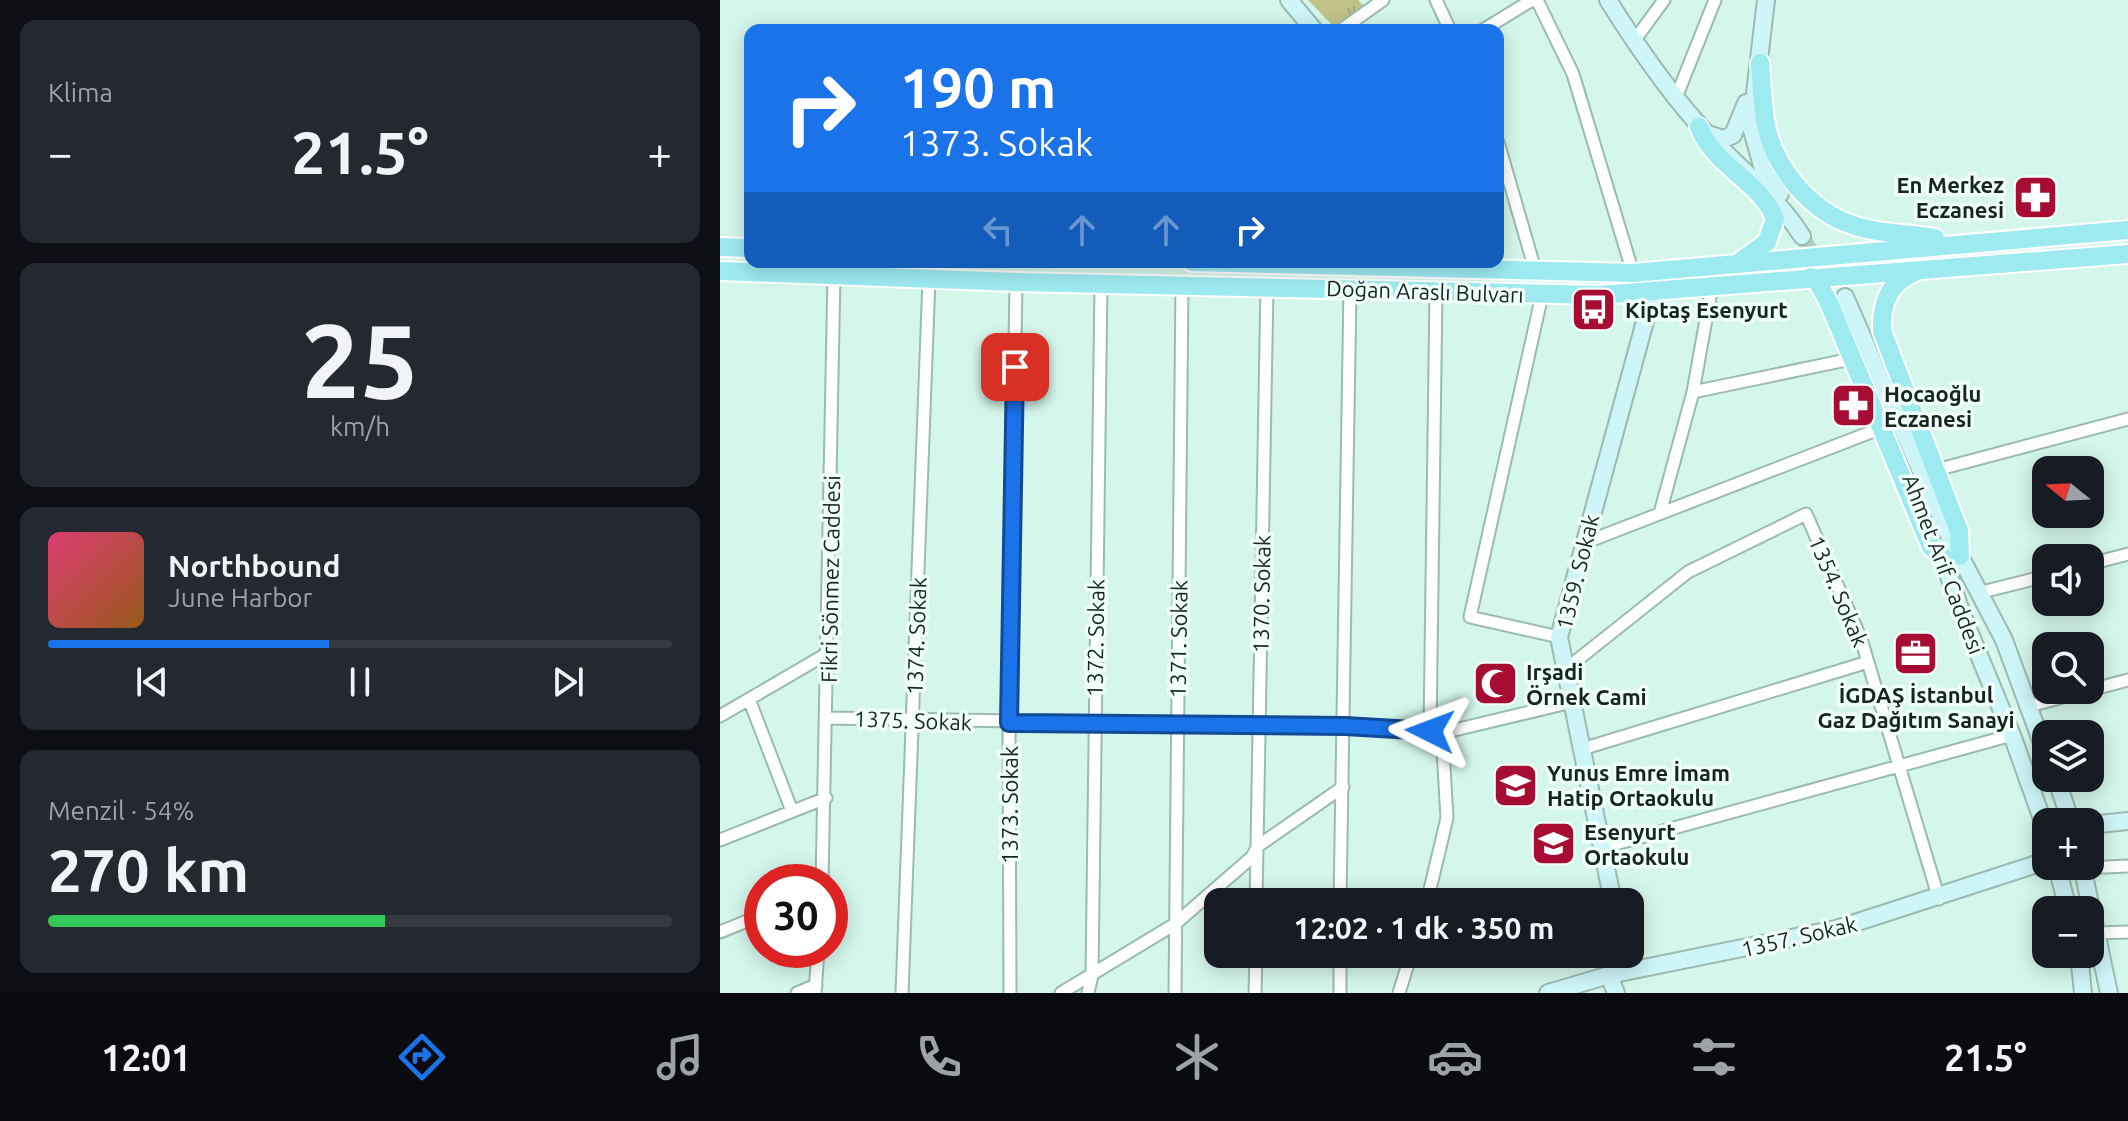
<!DOCTYPE html>
<html lang="tr">
<head>
<meta charset="utf-8">
<style>
	:root { --surface:#171b24; --page:#242831; --text:#f1f3f6; --muted:#9ea1a6; --line:#363941; --accent:#1a73e8 }
	body { margin:0; font-family:Ubuntu,sans-serif; background:var(--page); color:var(--text); height:100vh; display:flex; flex-direction:column; font-size:30px; white-space:nowrap }
	* { box-sizing:border-box; margin:0 }
	p { font-size:26px; color:var(--muted) }
	.icon { flex:none; width:44px; height:44px; fill:none; stroke:currentColor; stroke-width:2; stroke-linecap:round; stroke-linejoin:round }
	.map { position:relative; flex:1; overflow:hidden }
	.details { display:flex; flex-direction:column; gap:20px; padding:20px; background:#0d0f14; width:720px }
	.details>* { flex:none }
	.banner { position:absolute; left:24px; top:24px; width:760px; height:244px; border-radius:16px; box-shadow:0 4px 20px #0003; background:#1a73e8; color:#fff; overflow:hidden }
	.needle { width:52px; rotate:288deg }
	.fabs { position:absolute; left:1312px; top:456px; display:grid; gap:16px }
	.fabs a { display:grid; place-items:center; width:72px; height:72px; border-radius:16px; background:var(--surface); box-shadow:0 4px 20px #0003; font-size:40px }
	.speed { position:absolute; left:24px; top:864px; display:flex; gap:16px; font-size:40px; font-weight:700; text-align:center }
	.speed>* { display:grid; place-content:center; width:104px; height:104px; border-radius:50%; background:var(--surface); box-shadow:0 4px 20px #0003; line-height:1 }
	.speed .limit { border:12px solid #d22; background:#fff; color:#111 }
	.pin { position:absolute; display:grid; place-items:center; width:68px; height:68px; color:#fff; margin:-34px; border-radius:16px; box-shadow:0 4px 12px #0006 }
	.me { position:absolute; width:88px; margin:-44px; rotate:273deg; stroke-linejoin:round; filter:drop-shadow(0 0 6px #0008) }
	.turn { display:flex; align-items:center; gap:28px; height:168px; padding:0 24px; font-size:36px }
	.turn .icon { width:104px; height:104px; stroke-width:2.5 }
	.turn b { display:block; font-size:56px; line-height:68px }
	.lanes { display:flex; align-items:center; height:76px; padding:0 24px; background:#0003; justify-content:center; gap:40px; direction:ltr }
	.lanes .off { opacity:.35 }
	.big { font-size:60px; font-weight:700; line-height:1.1 }
	.details .tile { flex:1; display:flex; flex-direction:column; justify-content:center; gap:12px; min-width:0; padding:0 28px; border-radius:16px; background:var(--page) }
	.details .dial { align-items:center; gap:0 }
	.dial b { font-size:104px; line-height:1 }
	.song { display:flex; align-items:center; gap:24px }
	.cover { width:96px; height:96px; border-radius:12px; background:linear-gradient(135deg,hsl(340 70% 55%),hsl(30 70% 35%)) }
	.played { height:8px; border-radius:4px; background:linear-gradient(90deg,var(--accent) 45%,var(--line) 45%) }
	.keys { display:flex; justify-content:space-around; direction:ltr }
	.heat { display:flex; justify-content:space-between; align-items:center; font-size:44px; direction:ltr }
	.charge { height:12px; border-radius:6px; background:linear-gradient(90deg,#34c759 54%,var(--line) 0) }
	.trip { position:absolute; left:484px; top:888px; width:440px; height:80px; border-radius:16px; background:var(--surface); box-shadow:0 4px 20px #0003; font-weight:700; line-height:80px; text-align:center }
	.tabs { display:flex; height:128px; justify-content:space-around; align-items:center; background:#090b0e; color:var(--muted) }
	.tabs .icon { width:56px; height:56px }
	.tabs .current { color:var(--accent) }
	.tabs b { font-size:36px; color:var(--text) }
	main { display:flex; flex:1; min-height:0 }
	.map>svg:first-child { display:block }
	.grass { fill:url(#grass-tufts) }
	.lines { fill:none; stroke-linecap:round; stroke-linejoin:round }
	.secondary-tunnel { stroke:#afcdc2; stroke-width:16; stroke-dasharray:16 8; stroke-linecap:butt }
	.street-casing { stroke:#9bbbb0; stroke-width:15 }
	.secondary-casing { stroke:#9bbbb0; stroke-width:20 }
	.primary-casing { stroke:#fff; stroke-width:22 }
	.street { stroke:#fff; stroke-width:11 }
	.secondary { stroke:#cef5f8; stroke-width:16 }
	.primary { stroke:#9debf1; stroke-width:18 }
	.route-casing { stroke:#114b97; stroke-width:20 }
	.route { stroke:#1a73e8; stroke-width:14 }
	.labels { text-anchor:middle; dominant-baseline:central; stroke-width:7; stroke-linejoin:round; paint-order:stroke }
	.poi-label { font-size:22px; font-weight:bold; fill:#172420; stroke:#f1fffa; text-anchor:start }
	.street-label { font-size:22px; fill:#172420; stroke:#f1fffa }
</style>
</head>
<body>
<main>
<section class="details">
<div class="tile"><p>Klima</p>
<div class="heat"><a>−</a><b class="big">21.5°</b><a>+</a></div>
</div>
<div class="tile dial"><b>25</b><p>km/h</p></div>
<div class="tile">
<div class="song"><i class="cover"></i><div><b>Northbound</b><p>June Harbor</p></div></div>
<div class="played"></div>
<div class="keys"><svg class="icon" aria-label="previous" viewBox="0 0 24 24"><path d="M18 5L8 12l10 7zM5 5v14"/></svg><svg class="icon" aria-label="pause" viewBox="0 0 24 24"><path d="M8 5v14M16 5v14"/></svg><svg class="icon" aria-label="next" viewBox="0 0 24 24"><path d="M6 5l10 7-10 7zM19 5v14"/></svg></div>
</div>
<div class="tile"><p>Menzil · 54%</p><b class="big">270 km</b><div class="charge"></div></div>
</section>
<div class="map">
<svg width="1408" height="993" viewBox="0 0 1408 993">
	<defs>
		<pattern id="grass-tufts" width="24" height="20" patternUnits="userSpaceOnUse" patternTransform="scale(2)"><rect width="24" height="20" fill="#c0c28a"/><path d="M3 7l-1-3M5 7V3M7 7l1-3M15 17l-1-3M17 17v-4M19 17l1-3" fill="none" stroke="#a4a777"/></pattern>
	</defs>
	<rect width="100%" height="100%" fill="#d5f7eb"/>
	<path class="grass" d="M588,0H638L644,6L614,27Z"/>
	<g class="lines">
		<path class="secondary-tunnel" d="M1082,236L1110,287"/>
		<defs>
			<path id="street" d="M716,0L730,30
				M817,0L853,74L913,273
				M621,30L663,0
				M763,30L812,0
				M914,41L944,0
				M957,95L995,0
				M778,142L816,273
				M822,295L750,617L839,637
				M973,392L1131,359
				M1216,470L1408,419
				M940,513L973,392L992,286
				M864,543L1164,427
				M1370,564L1408,554
				M1262,592L1326,576
				M846,669L968,572L1086,514L1141,639L1219,899
				M1370,690L1408,680
				M29,699L72,811
				M1306,707L1369,690
				M0,716L108,653
				M107,718L625,726L722,733L852,702
				M710,731L716,291
				M862,749L1148,662
				M0,840L106,798
				M881,848L1292,735
				M1363,868L1408,866
				M102,882L114,276
				M536,902L547,286
				M620,902L630,289
				M707,902L727,818L722,733
				M0,932L42,915
				M1378,933L1408,932
				M77,993L96,985
				M95,993L98,950
				M182,993L209,279
				M290,993L289,723L296,282
				M341,993L455,924L532,857L538,846L623,787
				M368,993L372,975L381,283
				M455,993L462,284
				M535,993L536,954
				M620,993V954
				M679,993L691,954"/>
			<path id="secondary" d="M569,0L594,30
				M888,0C915,43 944,86 978,124C1011,163 1054,192 1082,236
				M1046,0L1031,127L1043,169L1060,194
				M991,135L1003,139L1013,135L1026,103
				M1125,297L1228,533L1284,640L1326,754
				M1219,547L1242,614L1292,735L1326,830
				M1336,778L1351,822
				M1370,825L1408,821
				M1337,866L1348,910
				M1362,866L1389,993
				M893,902L839,637L933,292
				M905,954L909,971
				M1359,954L1363,993
				M889,975L896,993
				M828,993L889,975L1116,929L1326,861"/>
			<path id="primary" d="M1040,63C1042,85 1042,109 1047,130C1057,170 1090,210 1130,224C1156,234 1187,233 1215,238
				M979,127C994,167 1042,182 1055,219L1047,242L1021,261
				M0,247L30,248
				M472,262L913,273L1408,230
				M0,271L296,282L880,295L1408,254
				M1197,271C1169,282 1161,303 1162,331L1239,531L1240,556
				M1091,277L1098,283L1109,303L1211,547L1224,558"/>
		</defs>
		<use href="#street" class="street-casing"/>
		<use href="#secondary" class="secondary-casing"/>
		<use href="#primary" class="primary-casing"/>
		<use href="#street" class="street"/>
		<use href="#secondary" class="secondary"/>
		<use href="#primary" class="primary"/>
	</g>
	<g class="lines">
		<defs>
			<path id="route" d="M295,367L289,723L625,726L710,731"/>
		</defs>
		<use href="#route" class="route-casing"/>
		<use href="#route" class="route"/>
	</g>
	<defs>
		<symbol id="pharmacy-square" viewBox="-11 -11 22 22"><rect x="-9" y="-9" width="18" height="18" rx="4" fill="#a70d33" stroke="#f1fffa"/><path d="M-2-6h4v4h4v4h-4v4h-4v-4h-4v-4h4Z" fill="#fff"/></symbol>
		<symbol id="bus-square" viewBox="-11 -11 22 22"><rect x="-9" y="-9" width="18" height="18" rx="4" fill="#a70d33" stroke="#f1fffa"/><path d="M-5-6H5V4H4V6H2V4H-2V6H-4V4H-5ZM-3.5-4V0h7V-4ZM-3.5 1.2v1.5H-2V1.2ZM2 1.2v1.5H3.5V1.2Z" fill="#fff"/></symbol>
		<symbol id="office-square" viewBox="-11 -11 22 22"><rect x="-9" y="-9" width="18" height="18" rx="4" fill="#a70d33" stroke="#f1fffa"/><path d="M-6-3h4V-5.5h4V-3h4V5H-6ZM-1-4.5V-3h2v-1.5ZM-6 0V1H6V0Z" fill="#fff"/></symbol>
		<symbol id="mosque-square" viewBox="-11 -11 22 22"><rect x="-9" y="-9" width="18" height="18" rx="4" fill="#a70d33" stroke="#f1fffa"/><path d="M3.5-4.9A6 6 0 1 0 3.5 4.9A5 5 0 1 1 3.5-4.9Z" fill="#fff"/></symbol>
		<symbol id="school-square" viewBox="-11 -11 22 22"><rect x="-9" y="-9" width="18" height="18" rx="4" fill="#a70d33" stroke="#f1fffa"/><path d="M0-5L7-2L0 1L-7-2ZM-4 1L0 2.5L4 1V4Q0 6-4 4Z" fill="#fff"/></symbol>
	</defs>
	<g fill-rule="evenodd">
		<use href="#pharmacy-square" x="1290" y="172" width="51" height="51"/>
		<use href="#bus-square" x="848" y="284" width="51" height="51"/>
		<use href="#pharmacy-square" x="1108" y="380" width="51" height="51"/>
		<use href="#office-square" x="1170" y="628" width="51" height="51"/>
		<use href="#mosque-square" x="750" y="658" width="51" height="51"/>
		<use href="#school-square" x="770" y="760" width="51" height="51"/>
		<use href="#school-square" x="808" y="818" width="51" height="51"/>
	</g>
	<g class="labels">
		<g class="poi-label">
			<text x="1284" y="184" text-anchor="end">En Merkez<tspan x="1284" dy="25">Eczanesi</tspan></text>
			<text x="905" y="309">Kiptaş Esenyurt</text>
			<text x="1164" y="393">Hocaoğlu<tspan x="1164" dy="25">Eczanesi</tspan></text>
			<text x="806" y="671">Irşadi<tspan x="806" dy="25">Örnek Cami</tspan></text>
			<text x="1196" y="694" text-anchor="middle">İGDAŞ İstanbul<tspan x="1196" dy="25">Gaz Dağıtım Sanayi</tspan></text>
			<text x="827" y="772">Yunus Emre İmam<tspan x="827" dy="25">Hatip Ortaokulu</tspan></text>
			<text x="864" y="831">Esenyurt<tspan x="864" dy="25">Ortaokulu</tspan></text>
		</g>
		<g class="street-label">
			<text transform="translate(705 291) rotate(2)">Doğan Araslı Bulvarı</text>
			<text transform="translate(1224 564) rotate(69)">Ahmet Arif Caddesi</text>
			<text transform="translate(857 572) rotate(-76)">1359. Sokak</text>
			<text transform="translate(110 579) rotate(-89)">Fikri Sönmez Caddesi</text>
			<text transform="translate(1119 591) rotate(67)">1354. Sokak</text>
			<text transform="translate(541 594) rotate(-89)">1370. Sokak</text>
			<text transform="translate(196 636) rotate(-88)">1374. Sokak</text>
			<text transform="translate(375 638) rotate(-89)">1372. Sokak</text>
			<text transform="translate(458 639) rotate(-89)">1371. Sokak</text>
			<text transform="translate(193 720) rotate(2)">1375. Sokak</text>
			<text transform="translate(289 805) rotate(-90)">1373. Sokak</text>
			<text transform="translate(1079 936) rotate(-13)">1357. Sokak</text>
		</g>
	</g>
</svg>
<div class="fabs">
<a><svg class="needle" viewBox="-14 -14 28 28"><path d="M0-13l5 13h-10z" fill="#e53935"/><path d="M0 13l5-13h-10z" fill="#9ea1a6"/></svg></a>
<a><svg class="icon" aria-label="sound" viewBox="0 0 24 24"><path d="M4 9h4l5-4v14l-5-4H4zM17 9q2 3 0 6"/></svg></a>
<a><svg class="icon" aria-label="search" viewBox="0 0 24 24"><circle cx="10" cy="10" r="6"/><path d="M15 15l6 6"/></svg></a>
<a><svg class="icon" aria-label="layers" viewBox="0 0 24 24"><path d="M12 4l9 5-9 5-9-5zM3 14l9 5 9-5"/></svg></a>
<a>+</a>
<a>−</a>
</div>
<div class="speed"><div class="limit">30</div></div>
<div class="pin" style="left:295px;top:367px;background:#d93025"><svg class="icon" aria-label="arrive" viewBox="0 0 24 24"><path d="M6 21V4h12l-3 4 3 4H6"/></svg></div>
<svg class="me" style="left:710px;top:731px" viewBox="-20 -20 40 40"><path d="M0-17L14 15 0 8-14 15z" fill="#1a73e8" stroke="#fff" stroke-width="4"/></svg>
<div class="trip">12:02 · 1 dk · 350 m</div>
<div class="banner">
<div class="turn"><svg class="icon" aria-label="right" viewBox="0 0 24 24"><path d="M7 20v-9h11M14 6l5 5-5 5"/></svg><div><b>190 m</b>1373. Sokak</div></div>
<div class="lanes"><svg class="icon off" aria-label="left" viewBox="0 0 24 24"><path d="M17 20v-9H6M10 6l-5 5 5 5"/></svg><svg class="icon off" aria-label="ahead" viewBox="0 0 24 24"><path d="M12 20V5M6 11l6-6 6 6"/></svg><svg class="icon off" aria-label="ahead" viewBox="0 0 24 24"><path d="M12 20V5M6 11l6-6 6 6"/></svg><svg class="icon" aria-label="right" viewBox="0 0 24 24"><path d="M7 20v-9h11M14 6l5 5-5 5"/></svg></div>
</div>
</div>
</main>
<nav class="tabs">
<b>12:01</b>
<svg class="icon current" aria-label="directions" viewBox="0 0 24 24"><path d="M12 3l9 9-9 9-9-9zM9 14v-3h6M13 9l2 2-2 2"/></svg>
<svg class="icon" aria-label="music" viewBox="0 0 24 24"><path d="M9 18V5l10-2v13"/><circle cx="6" cy="18" r="3"/><circle cx="16" cy="16" r="3"/></svg>
<svg class="icon" aria-label="phone" viewBox="0 0 24 24"><path d="M5 4h4l2 5-3 2q2 4 5 5l2-3 5 2v4C11 20 4 13 5 4z"/></svg>
<svg class="icon" aria-label="climate" viewBox="0 0 24 24"><path d="M12 3v18M4 7l16 10M4 17L20 7"/></svg>
<svg class="icon" aria-label="car" viewBox="0 0 24 24"><path d="M5 17H2v-5l4-1 3-4h7l3 4 3 1v5h-3M9 17h6M6 11h13"/><circle cx="7" cy="17" r="2"/><circle cx="17" cy="17" r="2"/></svg>
<svg class="icon" aria-label="filters" viewBox="0 0 24 24"><path d="M4 7h16M4 17h16"/><circle cx="9" cy="7" r="2"/><circle cx="15" cy="17" r="2"/></svg>
<b>21.5°</b>
</nav>
</body>
</html>
